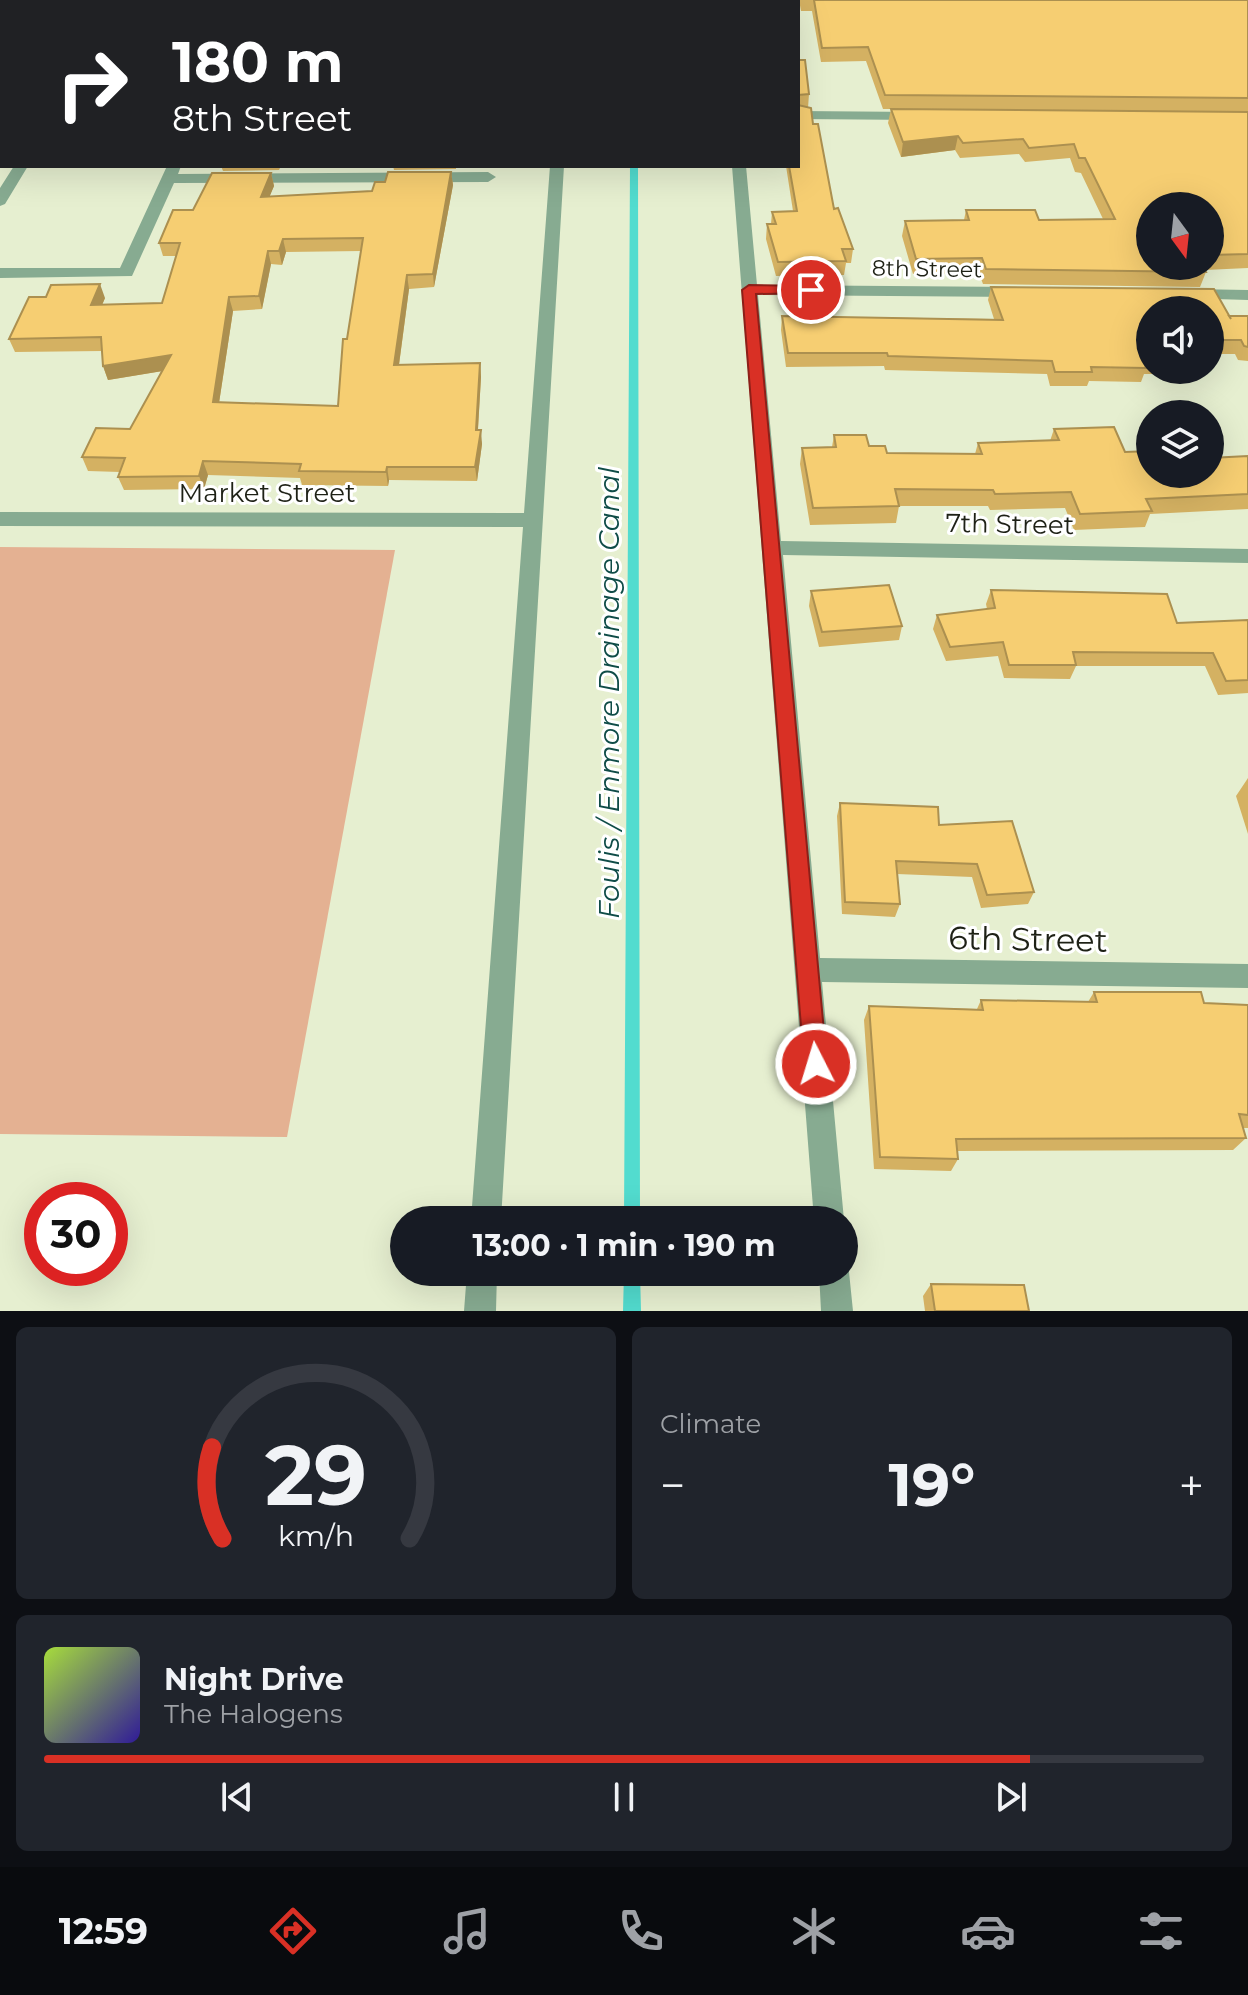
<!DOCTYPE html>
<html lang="en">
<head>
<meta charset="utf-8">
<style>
	:root { --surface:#171b24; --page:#20242c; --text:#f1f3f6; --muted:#9ea1a6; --line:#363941; --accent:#d93025 }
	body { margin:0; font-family:Montserrat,sans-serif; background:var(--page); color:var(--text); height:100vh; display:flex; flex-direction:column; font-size:30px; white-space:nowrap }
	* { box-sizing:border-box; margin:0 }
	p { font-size:26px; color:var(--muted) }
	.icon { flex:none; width:44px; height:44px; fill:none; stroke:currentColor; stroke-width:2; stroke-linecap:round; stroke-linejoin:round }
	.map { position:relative; height:1311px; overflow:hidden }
	.sheet { display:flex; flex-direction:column; gap:16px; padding:16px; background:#0d0f14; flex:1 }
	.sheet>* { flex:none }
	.top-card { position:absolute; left:0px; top:0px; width:800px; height:168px; box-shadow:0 8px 32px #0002; background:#202124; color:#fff; overflow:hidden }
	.needle { width:52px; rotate:165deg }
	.tools { position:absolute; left:1136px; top:192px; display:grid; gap:16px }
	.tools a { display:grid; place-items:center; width:88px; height:88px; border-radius:50%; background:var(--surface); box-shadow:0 8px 32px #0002; font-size:40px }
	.speed { position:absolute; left:24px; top:1182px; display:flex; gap:16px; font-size:40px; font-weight:700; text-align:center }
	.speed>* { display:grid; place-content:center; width:104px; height:104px; border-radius:50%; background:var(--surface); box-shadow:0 8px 32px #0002; line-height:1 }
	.speed .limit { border:12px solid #d22; background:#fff; color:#111 }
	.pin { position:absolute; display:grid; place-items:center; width:68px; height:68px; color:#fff; margin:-34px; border:4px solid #fff; border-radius:50%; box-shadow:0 2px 8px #0007 }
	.me { position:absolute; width:88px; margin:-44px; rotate:355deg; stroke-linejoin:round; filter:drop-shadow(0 0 6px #0008) }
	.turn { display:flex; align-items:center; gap:28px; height:168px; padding:0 40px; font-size:36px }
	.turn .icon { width:104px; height:104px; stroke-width:2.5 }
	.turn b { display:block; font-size:56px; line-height:68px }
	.big { font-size:60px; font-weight:700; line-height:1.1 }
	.sheet .tile { flex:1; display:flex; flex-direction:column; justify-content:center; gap:12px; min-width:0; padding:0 28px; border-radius:12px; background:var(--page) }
	.sheet .dial { align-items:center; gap:0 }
	.dial svg { height:208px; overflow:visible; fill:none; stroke:var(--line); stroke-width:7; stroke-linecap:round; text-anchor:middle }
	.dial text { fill:var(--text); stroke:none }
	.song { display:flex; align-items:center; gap:24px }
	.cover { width:96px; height:96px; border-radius:12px; background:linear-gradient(135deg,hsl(80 70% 55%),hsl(250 70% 35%)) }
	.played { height:8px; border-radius:4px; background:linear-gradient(90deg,var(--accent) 85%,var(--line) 85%) }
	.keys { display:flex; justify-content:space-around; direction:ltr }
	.heat { display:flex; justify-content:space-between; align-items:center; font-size:44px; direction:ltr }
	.sheet .tiles { flex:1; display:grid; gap:16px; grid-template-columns:1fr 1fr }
	.tile:last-child { grid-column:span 2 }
	.trip { position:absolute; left:390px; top:1206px; width:468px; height:80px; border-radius:40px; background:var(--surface); box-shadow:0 8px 32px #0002; font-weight:700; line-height:80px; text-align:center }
	.dock { display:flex; height:128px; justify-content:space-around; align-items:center; background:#090b0e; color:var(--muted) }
	.dock .icon { width:56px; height:56px }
	.dock .on { color:var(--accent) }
	.dock b { font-size:36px; color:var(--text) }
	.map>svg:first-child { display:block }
	.green { fill:#e4b192 }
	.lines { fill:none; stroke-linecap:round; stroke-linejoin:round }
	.stream { fill:#52dccf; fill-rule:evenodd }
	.minor { fill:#87ab91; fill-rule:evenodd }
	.wall { fill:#d4b162; fill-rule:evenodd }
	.shaded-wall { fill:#ac9050 }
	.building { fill:#f6ce72; stroke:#ac9050; stroke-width:2; fill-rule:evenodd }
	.route { fill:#d93025; stroke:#8d1f18; stroke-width:2 }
	.labels { text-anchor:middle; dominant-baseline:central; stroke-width:6; stroke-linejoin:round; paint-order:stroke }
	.far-street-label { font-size:22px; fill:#1e2116; stroke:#fff }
	.street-label { font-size:26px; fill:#1e2116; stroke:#fff }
	.water-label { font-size:28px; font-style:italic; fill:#0f4c47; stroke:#fff }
	.near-street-label { font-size:32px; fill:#1e2116; stroke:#fff }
</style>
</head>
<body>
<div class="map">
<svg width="1248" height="1311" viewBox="0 0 1248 1311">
	<rect width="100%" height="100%" fill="#e6efd0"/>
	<path class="green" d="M0,547L395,550L287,1137L0,1134Z"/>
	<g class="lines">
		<path class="stream" d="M632,0H638V2H632Z
			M630,166H638L640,1220H624Z
			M624,1272H640L641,1311H623Z"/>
		<path class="minor" d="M567,0H579V2H567Z
			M719,0H731V2H719Z
			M798,111L919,112L926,116L919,120L798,119Z
			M14,166H28L5,204L0,206V188Z
			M167,166H181L178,174L488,172L496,177L488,182L174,183L132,276L0,278V268H120Z
			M550,166H564L501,1220H471L523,527L0,526V512L524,513Z
			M732,166H746L757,285L1019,287L1027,292L1019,297L758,295L781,541L1248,549V563L783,555L820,958L1248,964V988L822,982L844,1220H814Z
			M1189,289L1248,290V300L1183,298L1181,294L1183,290Z
			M844,1261L849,1272L853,1311H821L819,1272H844Z
			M467,1272H497L496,1311H464Z"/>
	</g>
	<path class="wall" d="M799,0H1248V268L1205,270L1206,272L1200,287L983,284L979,273L913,274L902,236L905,221L964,220L966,210L1039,220L1103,219L1081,173L1075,172L1070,158L1025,162L1019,154L960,158L955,150L901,157L888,123L891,109H883L866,61L821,62L812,11H801ZM1210,206V266H1150Z
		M798,60L809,94L808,108L813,124L834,209L853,249L851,263H846L844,275L776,276L766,239L767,224H771L772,212L793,211L786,166H798Z
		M221,166H281L279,170L223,171Z
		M393,166H456V169L394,170Z
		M451,172L453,185L434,287L409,289L399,365L480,363L481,377L478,430L482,444L477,481L389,480L388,486L302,485L300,478L208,475L204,489L124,490L118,477L120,472L88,471L82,457L130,429L162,371L108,380L103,366L102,351L15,352L9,339L46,297L105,298L102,305L162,303L176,256H163L159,243L193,210L271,173L274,186L269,197L372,191L385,182ZM361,251L338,406L219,403L233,311L262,309L271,264L282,265L286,252Z
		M991,287L1214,289L1229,316H1248V361L1238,360L1235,354H1210V310H1150V370H1155L1153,374H1144L1141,382L1089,381L1087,386H1050L1047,374L885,370L884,366L786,367L781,330L782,316L994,319L988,300Z
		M1054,429L1125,452L1150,474L1248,456V509L1150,514L1145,527L1074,530L1065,508L990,510L988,506H899L896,523L810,525L800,464L802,448L832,447L834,435L887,453L975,454L978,443L1050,441Z
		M991,590L1177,623L1248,620V693L1218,695L1205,666H1076L1070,679L1004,678L998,656L946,661L933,629L937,615L987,609L986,604Z
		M811,591L902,626L899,640L819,647L809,606Z
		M1248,778V834L1236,796Z
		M840,803L939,825L1034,892L1028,904L981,908L972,877L897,874L900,904L895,917L842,914L837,816Z
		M1094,992L1204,1003L1248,1005V1128H1243L1246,1138L1233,1150L957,1151L958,1159L951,1171L874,1169L864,1020L869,1006L977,1009L981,1000L1088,1002Z
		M931,1284L1029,1311H925L923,1296Z"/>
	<path class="shaded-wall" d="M54,0H67L65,2H53Z
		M2,71V90L0,93V73Z
		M958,136L955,150L901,157L903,142Z
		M451,172L453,185L434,287L433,274Z
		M271,173L274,186L264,210L261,197Z
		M283,239L286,252L282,265L279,251Z
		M268,251L271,264L262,309L259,296Z
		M407,275L409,289L397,379L394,365Z
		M100,284L105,298L96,319L91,305Z
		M229,297L233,311L217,416L213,402Z
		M171,355L175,369L108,380L103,366Z
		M480,363L481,377L477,444L476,430Z
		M481,430L482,444L477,481L475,467Z
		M203,461L208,475L204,489L199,476Z
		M387,467L389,480L388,486L386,472Z"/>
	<path class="building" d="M16,0H54L53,2H15Z
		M148,0H345L344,2H148Z
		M433,0H471V2H432Z
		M814,0H1248V98L885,95L868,47L822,48Z
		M2,12V71L0,73V14Z
		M798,60H805L809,94L798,95Z
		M798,105L811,108L813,124H818L834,209L838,208L853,249H842L846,261L778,262L767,224H776L772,212L797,211L789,166H798Z
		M891,109L1248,112V254L1210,255V206H1150V266H1203L1206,272L986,269L982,258L916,259L905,221L969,220L966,210H1035L1039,220L1115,219L1085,158H1079L1074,144L1029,148L1023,139L963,143L958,136L903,142Z
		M388,172H451L433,274L407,275L394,365L480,363L476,430H481L475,467H387L386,472L299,471L301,464L203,461L199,476L118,477L125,458L82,457L96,428L130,429L171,355L103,366L101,337L9,339L29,297H46L51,285L100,284L91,305L162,303L180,243H159L173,210H193L212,173H271L261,197L372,191L375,182H385ZM363,238L347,339H343L338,406L213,402L229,297L259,296L268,251H279L283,239Z
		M991,287L1214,289L1231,319L1229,316H1248V347L1244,346L1241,340H1210V310H1150V360H1143L1146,368L1091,367L1092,372H1055L1052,361L888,356L887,353H788L782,316L1003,320Z
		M1114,427L1125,452L1150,451V474H1210V458L1248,456V494L1146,499L1152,511L1080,514L1071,492L995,494L993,490L895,489L899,506L813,508L802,448L836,447L834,435H866L869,446H885L887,453L982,454L978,443L1059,440L1054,429Z
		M889,585L902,626L822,632L811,591Z
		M991,590L1167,594L1177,623L1248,620V680L1226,681L1213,653L1073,652L1076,665H1009L1003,642L950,647L937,615L995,608Z
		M840,803L938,807L939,825L1012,821L1034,892L987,895L977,864L896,861L900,904L845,902Z
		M1094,992H1201L1204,1003L1248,1005V1115L1239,1114L1246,1138L956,1139L958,1159L880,1157L869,1006L983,1010L981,1000L1097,1002Z
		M931,1284L1024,1285L1029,1311H935Z"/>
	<path class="route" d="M811,286L818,290L816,293L756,294L827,1064L824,1072L816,1075L808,1072L804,1064L742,290L749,285Z"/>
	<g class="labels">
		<g class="far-street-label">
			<text transform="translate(927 269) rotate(1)">8th Street</text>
		</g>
		<g class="street-label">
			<text x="267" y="493">Market Street</text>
			<text transform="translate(1010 524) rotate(1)">7th Street</text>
		</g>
		<g class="water-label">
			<text transform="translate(609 693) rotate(-90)">Foulis / Enmore Drainage Canal</text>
		</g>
		<g class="near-street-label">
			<text transform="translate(1028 939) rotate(1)">6th Street</text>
		</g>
	</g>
</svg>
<div class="tools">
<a><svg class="needle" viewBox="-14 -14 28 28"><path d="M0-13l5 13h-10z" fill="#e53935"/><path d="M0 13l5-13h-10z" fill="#9ea1a6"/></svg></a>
<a><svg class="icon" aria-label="sound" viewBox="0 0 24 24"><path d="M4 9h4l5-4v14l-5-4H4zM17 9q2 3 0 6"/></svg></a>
<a><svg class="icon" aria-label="layers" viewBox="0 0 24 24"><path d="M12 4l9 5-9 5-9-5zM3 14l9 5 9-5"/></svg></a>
</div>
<div class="speed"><div class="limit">30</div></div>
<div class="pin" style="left:811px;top:290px;background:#d93025"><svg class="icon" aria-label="arrive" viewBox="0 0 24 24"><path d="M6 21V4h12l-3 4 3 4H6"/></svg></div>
<svg class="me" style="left:816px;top:1064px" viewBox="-20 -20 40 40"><circle r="17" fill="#d93025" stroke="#fff" stroke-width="3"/><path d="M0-11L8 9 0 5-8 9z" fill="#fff"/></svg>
<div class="trip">13:00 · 1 min · 190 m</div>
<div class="top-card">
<div class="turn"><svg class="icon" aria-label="right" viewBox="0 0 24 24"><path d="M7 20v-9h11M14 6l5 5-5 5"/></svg><div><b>180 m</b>8th Street</div></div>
</div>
</div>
<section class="sheet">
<div class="tiles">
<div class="tile dial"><svg viewBox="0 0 100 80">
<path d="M14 69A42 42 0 1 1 86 69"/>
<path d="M14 69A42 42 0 0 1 10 34" stroke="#d93025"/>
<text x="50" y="56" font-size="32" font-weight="700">29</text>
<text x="50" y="72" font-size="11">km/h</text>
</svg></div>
<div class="tile"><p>Climate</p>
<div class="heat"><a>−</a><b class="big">19°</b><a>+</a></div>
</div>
<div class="tile">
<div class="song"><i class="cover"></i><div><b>Night Drive</b><p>The Halogens</p></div></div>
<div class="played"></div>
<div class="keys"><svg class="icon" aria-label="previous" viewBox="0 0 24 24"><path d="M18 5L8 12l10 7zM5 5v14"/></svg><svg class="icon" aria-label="pause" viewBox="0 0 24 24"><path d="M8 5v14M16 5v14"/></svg><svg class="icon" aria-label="next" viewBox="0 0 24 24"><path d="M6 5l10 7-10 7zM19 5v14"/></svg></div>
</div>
</div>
</section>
<nav class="dock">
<b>12:59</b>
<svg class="icon on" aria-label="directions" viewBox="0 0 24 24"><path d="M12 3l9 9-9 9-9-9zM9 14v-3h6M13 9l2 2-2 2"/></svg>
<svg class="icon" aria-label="music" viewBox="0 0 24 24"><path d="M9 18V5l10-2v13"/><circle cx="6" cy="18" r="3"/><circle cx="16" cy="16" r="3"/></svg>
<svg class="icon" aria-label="phone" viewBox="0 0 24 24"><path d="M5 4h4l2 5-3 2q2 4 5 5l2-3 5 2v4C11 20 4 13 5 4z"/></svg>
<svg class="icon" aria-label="climate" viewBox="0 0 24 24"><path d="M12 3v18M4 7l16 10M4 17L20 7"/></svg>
<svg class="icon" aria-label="car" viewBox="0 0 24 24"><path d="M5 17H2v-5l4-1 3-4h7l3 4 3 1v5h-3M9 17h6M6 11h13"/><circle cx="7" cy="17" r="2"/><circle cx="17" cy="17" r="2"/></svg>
<svg class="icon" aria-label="filters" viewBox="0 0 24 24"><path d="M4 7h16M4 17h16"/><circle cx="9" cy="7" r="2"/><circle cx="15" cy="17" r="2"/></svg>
</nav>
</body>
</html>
